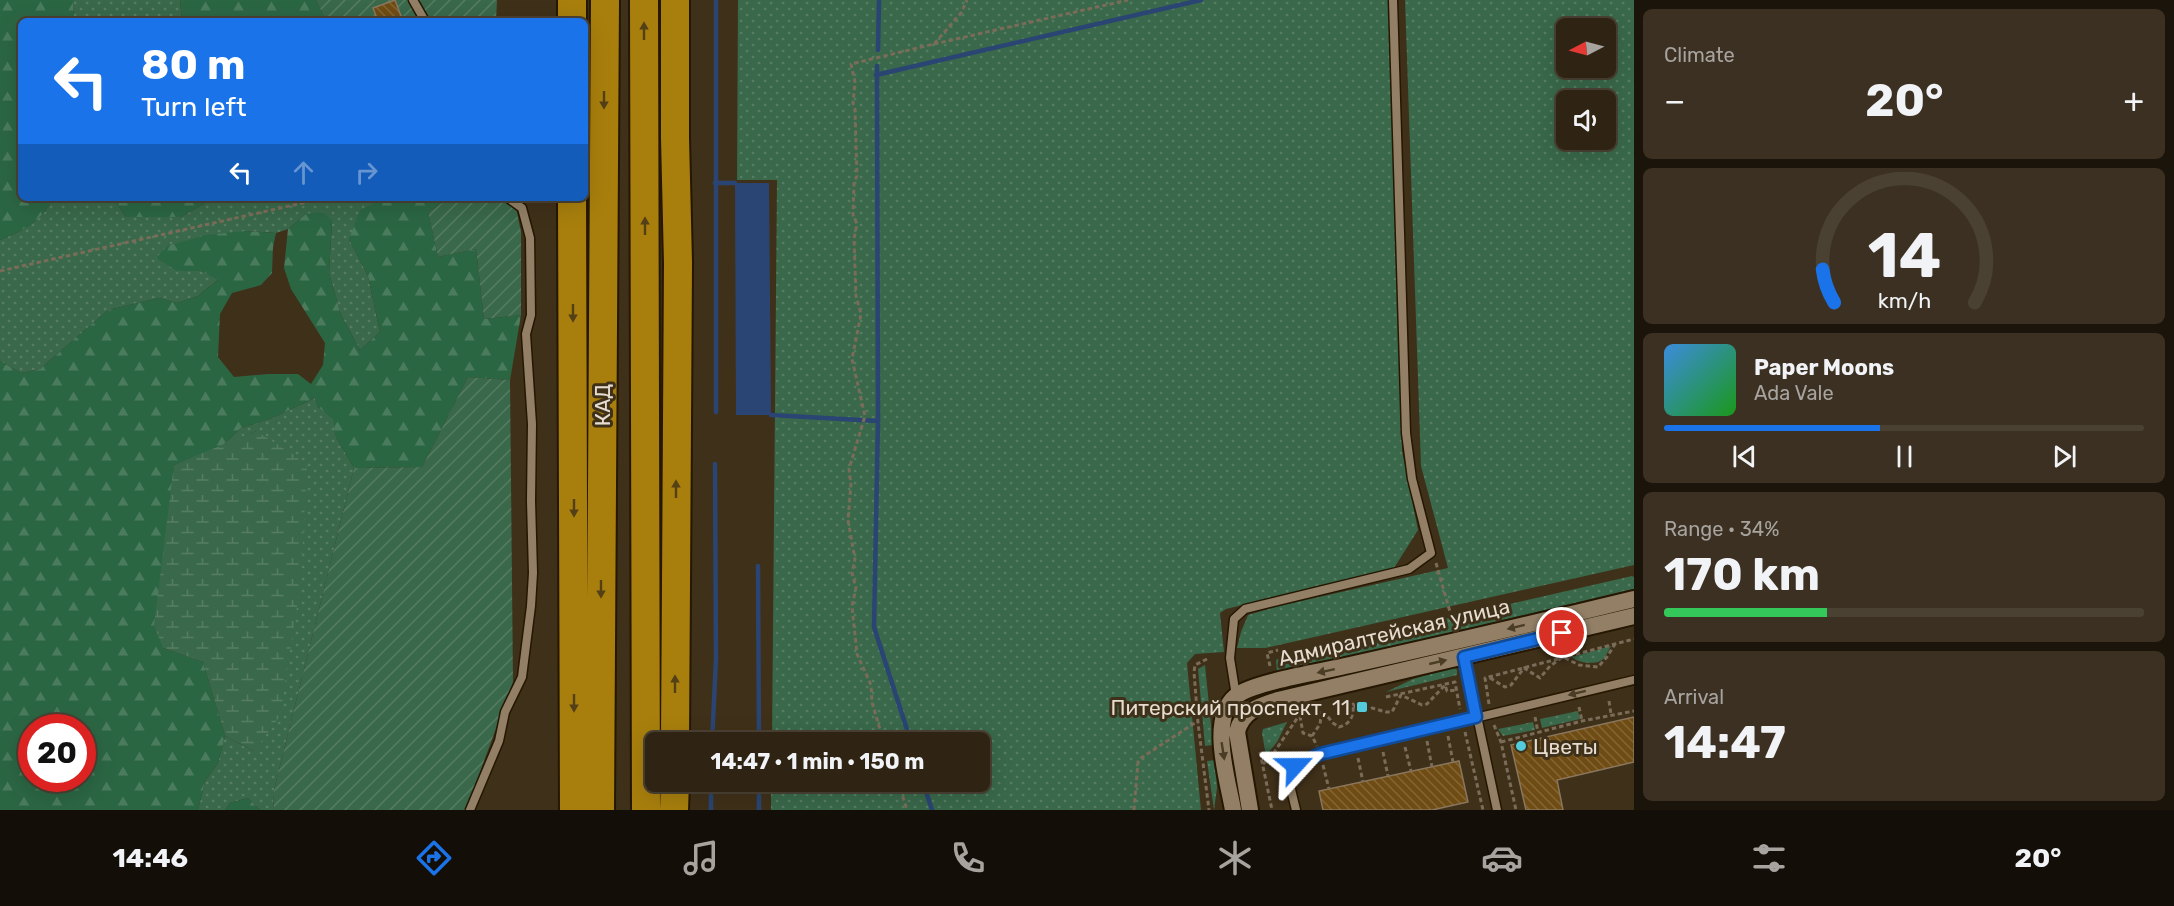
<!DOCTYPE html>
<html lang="en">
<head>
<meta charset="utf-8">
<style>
	:root { --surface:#2f2413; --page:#3b3021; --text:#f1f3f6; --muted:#a7a4a0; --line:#4a4133; --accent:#1a73e8 }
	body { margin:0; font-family:Rubik,sans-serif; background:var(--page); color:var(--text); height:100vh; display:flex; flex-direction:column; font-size:22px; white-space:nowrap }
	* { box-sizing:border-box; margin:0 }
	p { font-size:20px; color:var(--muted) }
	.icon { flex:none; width:33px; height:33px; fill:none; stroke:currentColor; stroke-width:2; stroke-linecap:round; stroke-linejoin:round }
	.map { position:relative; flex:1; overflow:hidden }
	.side { display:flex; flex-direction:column; gap:9px; padding:9px; background:#1a140a; width:540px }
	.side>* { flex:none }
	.guide { position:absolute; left:18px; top:18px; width:570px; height:183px; border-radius:9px; box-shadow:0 6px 24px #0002,0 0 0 2px var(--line); background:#1a73e8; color:#fff; overflow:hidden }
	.needle { width:39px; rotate:264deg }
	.controls { position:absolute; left:1556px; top:18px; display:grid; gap:12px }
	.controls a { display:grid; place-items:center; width:60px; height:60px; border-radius:9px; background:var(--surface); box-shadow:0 6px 24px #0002,0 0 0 2px var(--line); font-size:30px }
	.speed { position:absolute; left:18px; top:714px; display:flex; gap:12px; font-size:30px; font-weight:700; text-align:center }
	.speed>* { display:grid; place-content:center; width:78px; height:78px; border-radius:50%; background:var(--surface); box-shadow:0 6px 24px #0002,0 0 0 2px var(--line); line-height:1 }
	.speed .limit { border:9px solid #d22; background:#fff; color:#111 }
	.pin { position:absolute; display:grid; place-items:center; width:51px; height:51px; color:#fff; margin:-26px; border:3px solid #fff; border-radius:50%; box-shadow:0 2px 6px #0007 }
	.me { position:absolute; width:66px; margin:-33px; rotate:66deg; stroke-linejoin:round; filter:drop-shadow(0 0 4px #0008) }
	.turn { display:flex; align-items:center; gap:21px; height:126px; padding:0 24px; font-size:27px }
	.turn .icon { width:78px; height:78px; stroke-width:2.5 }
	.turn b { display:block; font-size:42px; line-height:51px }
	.lanes { display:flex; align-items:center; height:57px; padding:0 24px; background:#0003; justify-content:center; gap:30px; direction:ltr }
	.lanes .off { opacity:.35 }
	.big { font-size:45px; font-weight:700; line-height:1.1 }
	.side .tile { flex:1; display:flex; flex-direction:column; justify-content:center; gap:9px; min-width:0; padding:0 21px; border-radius:9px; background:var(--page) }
	.side .dial { align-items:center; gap:0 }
	.dial svg { height:156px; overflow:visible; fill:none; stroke:var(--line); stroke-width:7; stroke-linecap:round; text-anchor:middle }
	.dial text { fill:var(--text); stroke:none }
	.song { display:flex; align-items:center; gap:18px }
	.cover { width:72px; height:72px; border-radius:9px; background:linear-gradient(135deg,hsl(210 70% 55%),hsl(120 70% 35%)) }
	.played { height:6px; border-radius:3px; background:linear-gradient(90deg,var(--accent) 45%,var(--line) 45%) }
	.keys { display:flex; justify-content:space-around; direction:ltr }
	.heat { display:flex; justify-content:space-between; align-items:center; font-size:33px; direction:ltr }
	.charge { height:9px; border-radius:4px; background:linear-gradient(90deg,#34c759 34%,var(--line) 0) }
	.trip { position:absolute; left:645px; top:732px; width:345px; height:60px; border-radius:9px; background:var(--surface); box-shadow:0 6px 24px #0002,0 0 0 2px var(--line); font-weight:700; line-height:60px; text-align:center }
	.dock { display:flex; height:96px; justify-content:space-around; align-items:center; background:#130e08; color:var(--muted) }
	.dock .icon { width:42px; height:42px }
	.dock .on { color:var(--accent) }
	.dock b { font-size:27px; color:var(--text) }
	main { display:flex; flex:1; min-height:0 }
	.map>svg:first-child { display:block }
	.grass { fill:url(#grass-dots); fill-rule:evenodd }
	.forest { fill:url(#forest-firs); fill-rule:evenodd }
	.wetland { fill:url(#wetland-marsh) }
	.garden { fill:url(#garden-furrows) }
	.water { fill:#2a4573 }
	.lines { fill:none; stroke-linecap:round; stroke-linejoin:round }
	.stream { stroke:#2a4573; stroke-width:4.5 }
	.building { fill:url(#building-back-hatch); stroke:#8a775e; stroke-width:1.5 }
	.service-casing { stroke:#261702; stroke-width:11 }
	.minor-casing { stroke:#261702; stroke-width:20 }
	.motorway-casing { stroke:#261702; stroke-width:32 }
	.path { stroke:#7a6c59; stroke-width:3; stroke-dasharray:4.5 3; stroke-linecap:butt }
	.service { stroke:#927f66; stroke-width:8 }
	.minor { stroke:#927f66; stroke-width:16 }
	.motorway { stroke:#a87f0d; stroke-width:28 }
	.oneway { fill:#544017 }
	.oneway2 { fill:#4b3c25 }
	.route-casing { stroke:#114b97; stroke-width:15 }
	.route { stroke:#1a73e8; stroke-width:10 }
	.poi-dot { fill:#53cbda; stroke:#3f3019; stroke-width:2 }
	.labels { text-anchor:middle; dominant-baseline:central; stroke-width:6; stroke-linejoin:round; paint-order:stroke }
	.street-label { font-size:21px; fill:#e6dccf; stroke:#3f3019 }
	.poi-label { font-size:21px; fill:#e6dccf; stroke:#3f3019; text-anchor:end }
</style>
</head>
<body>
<main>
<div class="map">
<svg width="1634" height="810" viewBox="0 0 1634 810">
	<defs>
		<pattern id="grass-dots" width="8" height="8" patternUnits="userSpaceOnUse" patternTransform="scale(1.5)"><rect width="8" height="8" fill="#39684a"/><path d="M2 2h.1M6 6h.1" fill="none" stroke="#567d63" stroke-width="1.8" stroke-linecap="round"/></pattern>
		<pattern id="forest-firs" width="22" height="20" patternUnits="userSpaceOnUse" patternTransform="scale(1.5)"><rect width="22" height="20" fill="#2b6643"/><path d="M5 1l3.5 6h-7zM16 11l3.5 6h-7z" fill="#4a7b5d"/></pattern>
		<pattern id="wetland-marsh" width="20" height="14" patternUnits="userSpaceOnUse" patternTransform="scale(1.5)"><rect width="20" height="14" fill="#39684a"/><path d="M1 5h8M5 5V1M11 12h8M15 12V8" fill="none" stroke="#567d63"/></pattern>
		<pattern id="garden-furrows" width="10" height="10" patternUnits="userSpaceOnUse" patternTransform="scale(1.5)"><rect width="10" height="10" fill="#39684a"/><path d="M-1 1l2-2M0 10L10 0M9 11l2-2" fill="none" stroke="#567d63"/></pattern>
		<pattern id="building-back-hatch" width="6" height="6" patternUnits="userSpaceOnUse" patternTransform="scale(1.5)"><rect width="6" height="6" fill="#6f4c13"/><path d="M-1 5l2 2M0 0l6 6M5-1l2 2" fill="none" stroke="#846534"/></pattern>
	</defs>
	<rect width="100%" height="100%" fill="#3f3019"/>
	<path class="grass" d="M73,0H180L182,21H79L74,16Z
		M738,0H1390L1399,263L1402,451L1418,530L1394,568L1226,609L1220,613L1224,652L1195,654L1187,663L1201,810H771V782H980V742H772L777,180H737Z
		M1405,0H1634V565L1265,648H1237L1241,632L1248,615L1279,606L1448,568L1421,466ZM1566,28H1605V68H1566ZM1566,100H1605V140H1566Z
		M52,198H113L126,217H181L214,198H393L379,201L349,239L368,276L380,332L360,350L341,315L329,273L332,221L306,214L288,229L276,233L246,231L177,271H201L219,279L198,296L177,303L159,298L108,310L40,369L21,373L0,361V240C20,232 45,220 52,198Z
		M315,398L318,407L334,419L336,437L354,468L273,794L274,810H260L248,798L230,803L225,810H198L205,781L218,763L225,736L254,751L256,431L221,447L241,428L272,418Z
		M1632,576L1634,577V589L1277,673L1276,660L1283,656Z
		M1611,646C1608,651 1606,657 1602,660C1595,665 1578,663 1572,657Z
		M1205,665L1213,745L1205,746L1198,669Z
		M1454,667L1457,670V675L1386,692L1413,679Z
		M1578,711L1580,719L1542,728L1540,719Z
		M1287,722L1277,742L1266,756L1262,733L1263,729Z
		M1533,722L1535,730L1503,736L1498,729Z
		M1215,760L1217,788L1214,810L1207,761Z"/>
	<path class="forest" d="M0,0H73L74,16L79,21H21V198H52C45,220 20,232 0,240Z
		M180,0H316L326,21H182Z
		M113,198H214L181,217H126Z
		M393,198H450L428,212L438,257L476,249L484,319L521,315L510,380L468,377L422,467L354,468L336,437L333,419L318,407L315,398L272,418L241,428L221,447L174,465L163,648L203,662L225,736L218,763L205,781L198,810H0V361L21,373L40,369L108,310L159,298L177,303L198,296L218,280L201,271H177L156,258L167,246L206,235L246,231L276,233L273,247L272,273L261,285L232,293L220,314L218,357L234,377L268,374H298L311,384L323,365L325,343L291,289L284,268L288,229L306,214L322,212L332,220L329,273L341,315L360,350L380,332L368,276L349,239L360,210L379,201ZM32,728H82V778H32Z
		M248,798L260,810H225L230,803Z"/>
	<path class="wetland" d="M256,431L307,463L301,580L280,716L254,751L225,736L203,662L163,648L154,625L174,465Z"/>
	<path class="garden" d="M316,0H497L496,21H326Z
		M450,198H514L521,232V315L484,319L476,249L438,257L428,212Z
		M468,377L510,380L513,682L466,810H274L273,794L354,468L422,467Z"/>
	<path class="water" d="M735,183H769L771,415H736Z"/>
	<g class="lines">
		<path class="stream" d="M878,50L879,0
			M877,66L878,421L874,627L911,742
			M876,75L1201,0
			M715,183H735
			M716,412V0
			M771,415L878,421
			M758,566L759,742
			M712,742L716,659L715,464
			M759,782V810
			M923,782L932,810
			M711,810V782"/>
	</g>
	<path class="building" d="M395,0L401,16L387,21H378L373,8Z
		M1634,717V762L1557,780L1563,810H1526L1511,745Z
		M1459,761L1468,802L1432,810H1323L1319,791Z"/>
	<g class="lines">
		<defs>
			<path id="service" d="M413,0L425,21
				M1464,655L1497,810
				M1245,714L1236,696L1230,658L1234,619L1245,609L1409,569L1431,553L1412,479L1406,433L1393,0
				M470,810L499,741L505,712L522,677L531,606L533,573L531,501L532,424L526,334L531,315L530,238L522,208L508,198
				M1296,810C1287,773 1283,770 1320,755L1634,680"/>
			<path id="minor" d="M1233,810C1228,780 1208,719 1236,696C1253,682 1325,671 1350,665C1445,644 1539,622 1634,599
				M1250,810L1237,732C1242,711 1259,706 1278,700L1634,616"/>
			<path id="motorway" d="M572,0V21
				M644,0L646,810
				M572,198L574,810
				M675,742L678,263L675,138V0
				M600,810L605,0
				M674,810L675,782"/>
		</defs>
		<use href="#service" class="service-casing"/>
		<use href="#minor" class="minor-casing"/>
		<use href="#motorway" class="motorway-casing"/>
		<path class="path" d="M934,44L1128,0
			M0,271L325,198
			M1436,563L1450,612
			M1207,659L1195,665L1194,672L1198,723L1209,810
			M1270,666L1267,653L1278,650
			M1490,678L1505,687L1511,685L1524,668L1540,678L1550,666L1563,657L1579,665L1598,667L1607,657L1615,644
			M1386,697L1455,682L1460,709
			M1609,701L1611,714
			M1489,704L1485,678L1634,639
			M1579,707L1582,721
			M1300,716L1303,733L1312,736L1317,746
			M1535,717L1538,732
			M1494,725L1501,742L1516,810
			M1465,732L1483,810
			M1312,736L1320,724L1322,710L1333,723L1339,727C1351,724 1354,715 1353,704L1360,712H1364L1372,708L1386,712H1392L1401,695L1422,705L1427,704L1445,685L1447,691L1456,690
			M1448,736L1453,762
			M1427,741L1432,767
			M886,742L881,733L872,702L871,685L857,654L852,606L856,588L852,573L855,559L848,520L851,484L849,469L865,416L852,359L861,314L856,296L854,239L857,224L853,215L854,182L857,176L855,109L853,103L855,82L851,64L934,44L961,13L967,0
			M1501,742L1582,721L1634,711
			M1405,747L1411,771
			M1260,752L1272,810
			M1383,752L1388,776
			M1358,758L1363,782
			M1263,764L1271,757L1300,714
			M1323,765L1329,789
			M898,782L907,810
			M1134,810L1138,762L1141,758L1193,724L1198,723"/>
		<use href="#service" class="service"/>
		<use href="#minor" class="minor"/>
		<use href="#motorway" class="motorway"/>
	</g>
	<defs><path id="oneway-solid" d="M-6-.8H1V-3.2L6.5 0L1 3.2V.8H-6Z" transform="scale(1.5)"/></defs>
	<g class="oneway">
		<use href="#oneway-solid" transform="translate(644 31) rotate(-90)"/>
		<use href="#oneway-solid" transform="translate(604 100) rotate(90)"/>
		<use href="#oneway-solid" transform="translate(645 226) rotate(-90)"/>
		<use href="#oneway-solid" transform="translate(573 313) rotate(90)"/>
		<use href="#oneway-solid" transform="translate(676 489) rotate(-90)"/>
		<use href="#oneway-solid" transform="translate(574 508) rotate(90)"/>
		<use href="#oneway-solid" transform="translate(601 589) rotate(90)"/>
		<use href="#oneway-solid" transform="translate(675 684) rotate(-90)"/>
		<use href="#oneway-solid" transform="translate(574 703) rotate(90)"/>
	</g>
	<g class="oneway2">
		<use href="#oneway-solid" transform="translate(1516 627) rotate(166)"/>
		<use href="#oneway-solid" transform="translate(1438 662) rotate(-13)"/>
		<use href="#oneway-solid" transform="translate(1326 671) rotate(168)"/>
		<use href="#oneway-solid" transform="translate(1577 693) rotate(166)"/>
		<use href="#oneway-solid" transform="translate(1223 751) rotate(81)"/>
	</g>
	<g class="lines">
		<defs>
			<path id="route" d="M1295,766L1320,754L1337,750L1476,717L1464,657L1562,633"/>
		</defs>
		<use href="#route" class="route-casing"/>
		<use href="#route" class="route"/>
	</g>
	<g class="poi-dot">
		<rect x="1356" y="701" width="12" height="12" rx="3"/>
		<circle cx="1521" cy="746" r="6"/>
	</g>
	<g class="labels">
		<g class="street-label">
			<text transform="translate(602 405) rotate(-90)">КАД</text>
			<text transform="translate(1394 632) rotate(-13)">Адмиралтейская улица</text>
		</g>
		<g class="poi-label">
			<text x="1350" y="707">Питерский проспект, 11</text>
			<text x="1533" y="746" text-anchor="start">Цветы</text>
		</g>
	</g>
</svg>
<div class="controls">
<a><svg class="needle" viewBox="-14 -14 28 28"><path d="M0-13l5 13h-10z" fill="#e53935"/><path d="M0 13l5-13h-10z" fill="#a7a4a0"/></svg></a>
<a><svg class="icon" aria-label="sound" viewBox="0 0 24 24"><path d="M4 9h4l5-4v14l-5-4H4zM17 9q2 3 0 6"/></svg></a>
</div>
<div class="speed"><div class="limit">20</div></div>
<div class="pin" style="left:1562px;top:633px;background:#d93025"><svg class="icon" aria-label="arrive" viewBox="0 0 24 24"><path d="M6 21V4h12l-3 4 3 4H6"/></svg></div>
<svg class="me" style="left:1295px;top:766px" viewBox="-20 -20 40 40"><path d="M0-17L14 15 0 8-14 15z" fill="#1a73e8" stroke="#fff" stroke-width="4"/></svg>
<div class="trip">14:47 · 1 min · 150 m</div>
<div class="guide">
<div class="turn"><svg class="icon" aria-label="left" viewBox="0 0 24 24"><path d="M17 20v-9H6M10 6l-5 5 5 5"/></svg><div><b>80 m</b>Turn left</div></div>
<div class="lanes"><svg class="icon" aria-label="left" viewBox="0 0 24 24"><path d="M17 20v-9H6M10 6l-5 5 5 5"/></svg><svg class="icon off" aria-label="ahead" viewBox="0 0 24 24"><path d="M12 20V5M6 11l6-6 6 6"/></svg><svg class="icon off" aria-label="right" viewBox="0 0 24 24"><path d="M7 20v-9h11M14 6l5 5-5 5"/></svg></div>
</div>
</div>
<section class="side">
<div class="tile"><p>Climate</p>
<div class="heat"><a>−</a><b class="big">20°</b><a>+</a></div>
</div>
<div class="tile dial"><svg viewBox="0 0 100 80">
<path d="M14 69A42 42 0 1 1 86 69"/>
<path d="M14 69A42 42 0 0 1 8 52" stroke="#1a73e8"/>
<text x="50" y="56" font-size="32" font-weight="700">14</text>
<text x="50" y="72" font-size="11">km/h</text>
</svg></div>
<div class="tile">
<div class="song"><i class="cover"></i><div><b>Paper Moons</b><p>Ada Vale</p></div></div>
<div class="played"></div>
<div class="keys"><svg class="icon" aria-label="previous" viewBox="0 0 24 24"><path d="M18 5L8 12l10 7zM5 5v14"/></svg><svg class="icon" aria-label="pause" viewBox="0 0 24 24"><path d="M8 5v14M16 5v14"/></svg><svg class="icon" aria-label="next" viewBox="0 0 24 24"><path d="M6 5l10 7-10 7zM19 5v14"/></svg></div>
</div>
<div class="tile"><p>Range · 34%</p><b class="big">170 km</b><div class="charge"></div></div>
<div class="tile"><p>Arrival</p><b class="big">14:47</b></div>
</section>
</main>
<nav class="dock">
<b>14:46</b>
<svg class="icon on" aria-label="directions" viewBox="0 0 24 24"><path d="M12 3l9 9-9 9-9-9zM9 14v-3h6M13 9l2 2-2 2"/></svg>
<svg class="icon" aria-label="music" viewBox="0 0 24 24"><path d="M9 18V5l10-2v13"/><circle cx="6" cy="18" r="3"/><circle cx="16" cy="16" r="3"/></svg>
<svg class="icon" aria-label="phone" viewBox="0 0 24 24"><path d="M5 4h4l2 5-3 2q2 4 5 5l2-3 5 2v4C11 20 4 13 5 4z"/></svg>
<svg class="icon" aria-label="climate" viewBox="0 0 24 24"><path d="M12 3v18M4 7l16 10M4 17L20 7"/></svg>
<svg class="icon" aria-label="car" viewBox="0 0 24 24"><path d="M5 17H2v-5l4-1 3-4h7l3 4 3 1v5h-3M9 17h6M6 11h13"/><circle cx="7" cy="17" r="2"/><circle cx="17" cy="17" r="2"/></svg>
<svg class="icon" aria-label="filters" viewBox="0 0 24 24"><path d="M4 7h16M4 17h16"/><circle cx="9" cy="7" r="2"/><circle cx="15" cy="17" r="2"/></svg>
<b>20°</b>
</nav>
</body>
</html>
